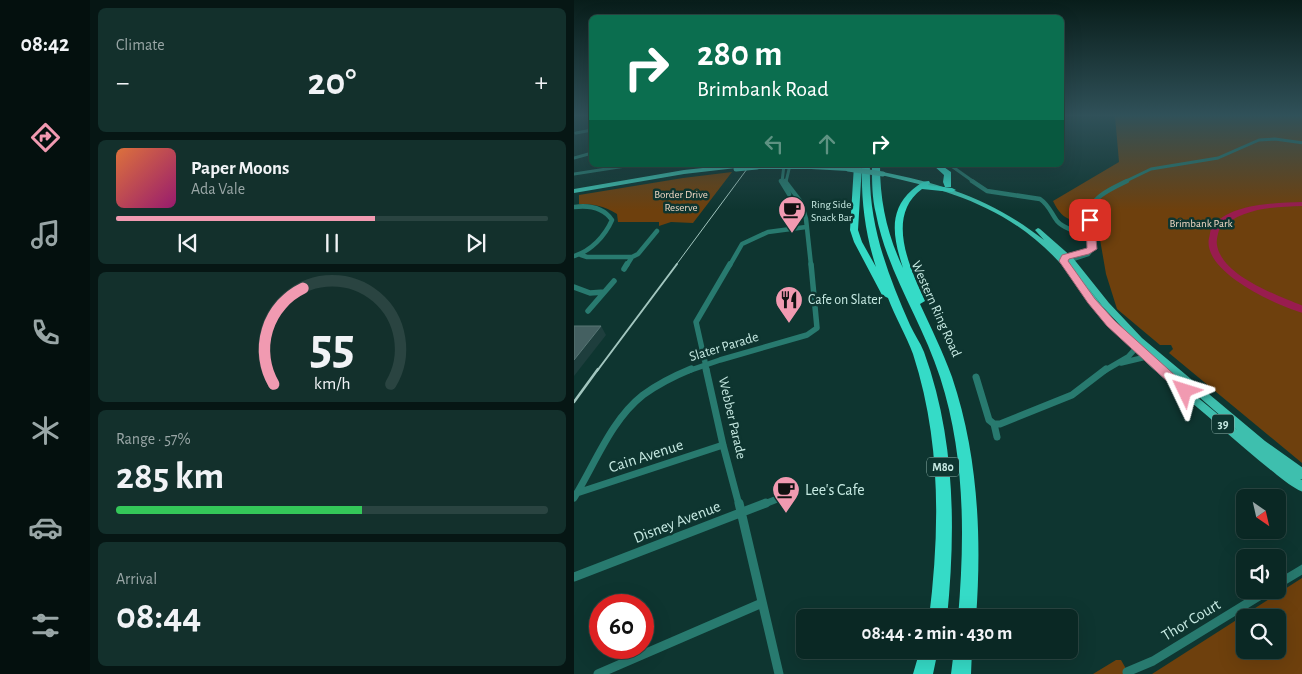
<!DOCTYPE html>
<html lang="en">
<head>
<meta charset="utf-8">
<style>
	:root { --surface:#0a2824; --page:#13302c; --text:#f1f3f6; --muted:#99a6a6; --line:#2a4441; --accent:#f19ab1 }
	body { margin:0; font-family:"Alegreya Sans",sans-serif; background:var(--page); color:var(--text); height:100vh; display:flex; flex-direction:column; font-size:19px; white-space:nowrap }
	* { box-sizing:border-box; margin:0 }
	p { font-size:16px; color:var(--muted) }
	.icon { flex:none; width:28px; height:28px; fill:none; stroke:currentColor; stroke-width:2; stroke-linecap:round; stroke-linejoin:round }
	.map { position:relative; flex:1; overflow:hidden }
	.panel { display:flex; flex-direction:column; gap:8px; padding:8px; background:#061614; width:484px }
	.panel>* { flex:none }
	.banner { position:absolute; left:15px; top:15px; width:475px; height:152px; border-radius:8px; box-shadow:0 5px 20px #0002,0 0 0 1px var(--line); background:#0b6e4f; color:#fff; overflow:hidden }
	.needle { width:32px; rotate:146deg }
	.buttons { position:absolute; left:662px; top:489px; display:grid; gap:10px }
	.buttons a { display:grid; place-items:center; width:50px; height:50px; border-radius:8px; background:var(--surface); box-shadow:0 5px 20px #0002,0 0 0 1px var(--line); font-size:25px }
	.speed { position:absolute; left:15px; top:594px; display:flex; gap:10px; font-size:25px; font-weight:700; text-align:center }
	.speed>* { display:grid; place-content:center; width:65px; height:65px; border-radius:50%; background:var(--surface); box-shadow:0 5px 20px #0002,0 0 0 1px var(--line); line-height:1 }
	.speed .limit { border:8px solid #d22; background:#fff; color:#111 }
	.pin { position:absolute; display:grid; place-items:center; width:42px; height:42px; color:#fff; margin:-21px; border-radius:10px; box-shadow:0 2px 8px #0006 }
	.me { position:absolute; width:55px; margin:-28px; rotate:311deg; stroke-linejoin:round; filter:drop-shadow(0 0 4px #0008) }
	.turn { display:flex; align-items:center; gap:18px; height:105px; padding:0 25px; font-size:22px }
	.turn .icon { width:65px; height:65px; stroke-width:2.5 }
	.turn b { display:block; font-size:35px; line-height:42px }
	.lanes { display:flex; align-items:center; height:48px; padding:0 25px; background:#0003; justify-content:center; gap:25px; direction:ltr }
	.lanes .off { opacity:.35 }
	.big { font-size:38px; font-weight:600; line-height:1.1 }
	.panel .tile { flex:1; display:flex; flex-direction:column; justify-content:center; gap:8px; min-width:0; padding:0 18px; border-radius:8px; background:var(--page) }
	.panel .dial { align-items:center; gap:0 }
	.dial svg { height:130px; overflow:visible; fill:none; stroke:var(--line); stroke-width:7; stroke-linecap:round; text-anchor:middle }
	.dial text { fill:var(--text); stroke:none }
	.song { display:flex; align-items:center; gap:15px }
	.cover { width:60px; height:60px; border-radius:8px; background:linear-gradient(135deg,hsl(20 70% 55%),hsl(320 70% 35%)) }
	.played { height:5px; border-radius:2px; background:linear-gradient(90deg,var(--accent) 60%,var(--line) 60%) }
	.keys { display:flex; justify-content:space-around; direction:ltr }
	.heat { display:flex; justify-content:space-between; align-items:center; font-size:28px; direction:ltr }
	.charge { height:8px; border-radius:4px; background:linear-gradient(90deg,#34c759 57%,var(--line) 0) }
	.trip { position:absolute; left:222px; top:609px; width:282px; height:50px; border-radius:8px; background:var(--surface); box-shadow:0 5px 20px #0002,0 0 0 1px var(--line); font-weight:600; line-height:50px; text-align:center }
	main { display:flex; flex:1; min-height:0 }
	.tabs { display:flex; flex-direction:column; width:90px; justify-content:space-around; align-items:center; background:#04100e; color:var(--muted) }
	.tabs .icon { width:35px; height:35px }
	.tabs .on { color:var(--accent) }
	.tabs b { font-size:22px; color:var(--text) }
	.map>svg:first-child { display:block }
	.green { fill:#6e400d; fill-rule:evenodd }
	.lines { fill:none; stroke-linecap:round; stroke-linejoin:round }
	.river { fill:#991c4f; fill-rule:evenodd }
	.minor-far4 { stroke:#287a6f; stroke-width:3 }
	.minor-far3 { stroke:#287a6f; stroke-width:4.5 }
	.minor-far2 { stroke:#287a6f; stroke-width:5.5 }
	.minor-far1 { stroke:#287a6f; stroke-width:7 }
	.minor { stroke:#287a6f; stroke-width:9 }
	.primary { fill:#3ebfae; fill-rule:evenodd }
	.motorway { fill:#35dbc7; fill-rule:evenodd }
	.rail-far2 { stroke:#a2c6bf; stroke-width:1 }
	.rail-far1 { stroke:#a2c6bf; stroke-width:2 }
	.rail { stroke:#a2c6bf; stroke-width:2.5 }
	.primary-bridge { stroke:#3ebfae; stroke-width:5 }
	.shaded-wall { fill:#1e3e3d }
	.building { fill:#446061; stroke:#587675 }
	.route { fill:#f19ab1; stroke:#9d6473 }
	.labels { text-anchor:middle; dominant-baseline:central; stroke-width:5; stroke-linejoin:round; paint-order:stroke }
	.far-park-label { font-size:11px; fill:#f2d9c5; stroke:#0e3530 }
	.far-poi-label { font-size:11px; fill:#c7eae3; stroke:#0e3530; text-anchor:start }
	.shield { fill:#0e3530; stroke:#90b4ad; stroke-width:1 }
	.shield-label { font-size:12px; font-weight:bold; fill:#c7eae3 }
	.poi-label { font-size:14px; fill:#c7eae3; stroke:#0e3530; text-anchor:start }
	.street-label { font-size:14px; fill:#c7eae3; stroke:#0e3530 }
	.near-street-label { font-size:16px; fill:#c7eae3; stroke:#0e3530 }
	.near-poi-label { font-size:16px; fill:#c7eae3; stroke:#0e3530; text-anchor:start }
</style>
</head>
<body>
<main>
<nav class="tabs">
<b>08:42</b>
<svg class="icon on" aria-label="directions" viewBox="0 0 24 24"><path d="M12 3l9 9-9 9-9-9zM9 14v-3h6M13 9l2 2-2 2"/></svg>
<svg class="icon" aria-label="music" viewBox="0 0 24 24"><path d="M9 18V5l10-2v13"/><circle cx="6" cy="18" r="3"/><circle cx="16" cy="16" r="3"/></svg>
<svg class="icon" aria-label="phone" viewBox="0 0 24 24"><path d="M5 4h4l2 5-3 2q2 4 5 5l2-3 5 2v4C11 20 4 13 5 4z"/></svg>
<svg class="icon" aria-label="climate" viewBox="0 0 24 24"><path d="M12 3v18M4 7l16 10M4 17L20 7"/></svg>
<svg class="icon" aria-label="car" viewBox="0 0 24 24"><path d="M5 17H2v-5l4-1 3-4h7l3 4 3 1v5h-3M9 17h6M6 11h13"/><circle cx="7" cy="17" r="2"/><circle cx="17" cy="17" r="2"/></svg>
<svg class="icon" aria-label="filters" viewBox="0 0 24 24"><path d="M4 7h16M4 17h16"/><circle cx="9" cy="7" r="2"/><circle cx="15" cy="17" r="2"/></svg>
</nav>
<section class="panel">
<div class="tile"><p>Climate</p>
<div class="heat"><a>−</a><b class="big">20°</b><a>+</a></div>
</div>
<div class="tile">
<div class="song"><i class="cover"></i><div><b>Paper Moons</b><p>Ada Vale</p></div></div>
<div class="played"></div>
<div class="keys"><svg class="icon" aria-label="previous" viewBox="0 0 24 24"><path d="M18 5L8 12l10 7zM5 5v14"/></svg><svg class="icon" aria-label="pause" viewBox="0 0 24 24"><path d="M8 5v14M16 5v14"/></svg><svg class="icon" aria-label="next" viewBox="0 0 24 24"><path d="M6 5l10 7-10 7zM19 5v14"/></svg></div>
</div>
<div class="tile dial"><svg viewBox="0 0 100 80">
<path d="M14 69A42 42 0 1 1 86 69"/>
<path d="M14 69A42 42 0 0 1 32 10" stroke="#f19ab1"/>
<text x="50" y="56" font-size="32" font-weight="700">55</text>
<text x="50" y="72" font-size="11">km/h</text>
</svg></div>
<div class="tile"><p>Range · 57%</p><b class="big">285 km</b><div class="charge"></div></div>
<div class="tile"><p>Arrival</p><b class="big">08:44</b></div>
</section>
<div class="map">
<svg width="729" height="674" viewBox="0 0 729 674">
	<rect width="100%" height="100%" fill="#0e3530"/>
	<path class="green" d="M541,116H728V463L595,353L599,349L597,345H586L543,309L532,274L523,222C500,220 490,224 479,201L545,162Z
		M158,172L119,223L97,222L85,226V222H44L43,214C30,206 20,204 5,204V195L109,178Z
		M728,578V674H578ZM671,618H704V650H671Z
		M542,660H547L551,667L553,674H519Z"/>
	<g class="lines">
		<path class="river" d="M729,202V206C698,207 668,208 645,230C644,234 642,240 643,245C648,276 703,295 729,306V313C702,305 628,272 635,238C636,235 636,230 638,227C656,203 702,203 729,202Z"/>
		<path class="minor-far4" d="M2,133L18,130
			M0,158L18,153
			M376,165L400,182
			M0,174L58,165
			M208,182L210,165
			M212,182L216,165
			M550,182L577,169L644,158L685,140L701,139L729,143"/>
		<path class="minor-far3" d="M207,181L215,194
			M211,181L227,202L232,219L237,265
			M398,181L413,191L466,199C475,205 477,213 483,221C491,230 506,232 517,235
			M0,207C15,205 29,207 38,220C31,236 17,251 0,256
			M7,255L13,257H58L64,254L83,231
			M496,260L514,254L518,249C516,204 509,202 553,181
			M53,265L58,257
			M156,265L168,244L194,232L232,227"/>
		<path class="minor-far2" d="M50,269L53,264
			M0,287L16,293L30,292
			M14,311L40,281
			M547,363L572,357
			M114,371L146,360L233,335L243,328L237,264
			M133,371L122,322L156,264
			M530,371L554,357L562,348"/>
		<path class="minor-far1" d="M132,369L149,445L165,505
			M402,377L415,420L420,424H426L498,395L532,369
			M420,424L423,437
			M3,493L149,445
			M0,498C21,464 37,420 69,395C84,384 100,376 117,369
			M188,505L216,494"/>
		<path class="minor" d="M165,503L205,674
			M0,577L192,503
			M704,584L729,569
			M553,672L579,661L695,590
			M24,674L188,603"/>
		<path class="primary" d="M157,165H174L171,167L110,174L0,193V189L110,170Z
			M237,165L274,167L277,169L274,171L237,169H183L180,167L183,165Z
			M309,172C370,184 421,201 470,240L461,230L464,228L466,229L499,258L535,303L568,338L691,441L729,468V479H726L729,480V492C719,488 711,481 703,475C683,459 664,443 645,426C609,395 571,364 539,329C520,309 505,285 487,264C436,208 378,191 307,175L306,174ZM509,281L529,307L562,342L664,431C623,396 579,363 543,323C530,310 520,295 509,281Z"/>
		<path class="motorway" d="M280,165H288L284,230L288,242L302,267C291,233 287,200 288,165H296C294,223 313,273 336,325C340,334 346,342 350,352C381,437 382,528 373,618H355C366,529 367,440 339,354C332,335 321,317 314,298L308,295L280,242L276,230Z
			M298,165H306C306,202 313,234 329,268C320,240 313,212 338,190C343,186 348,181 355,181L356,183L354,185L378,188L382,190L378,192L348,189C311,216 336,268 351,301L346,304C357,328 369,352 378,377C404,454 408,537 402,618H384C391,537 391,454 366,377C348,321 313,272 302,214C298,198 298,182 298,165Z
			M359,165H367L377,172V187H371L369,182L370,175Z
			M346,650H364L359,674H339Z
			M380,650H398L397,674H377Z"/>
		<path class="rail-far2" d="M102,265L176,165"/>
		<path class="rail-far1" d="M23,371L103,264"/>
		<path class="rail" d="M0,402L24,369"/>
		<path class="primary-bridge" d="M162,169L183,167
			M274,169L309,174"/>
	</g>
	<path class="shaded-wall" d="M27,326L32,335L0,376V360Z"/>
	<path class="building" d="M0,326H27L0,360Z"/>
	<linearGradient id="sky" x2="0" y2="1"><stop stop-color="#081d1a"/><stop offset="0.55" stop-color="#305159"/><stop offset="1" stop-color="#305159" stop-opacity="0"/></linearGradient>
	<rect width="729" height="210" fill="url(#sky)"/>
	<path class="route" d="M516,217L520,220L523,249L515,254L495,259L494,261L521,299L541,321L615,388L617,391L615,394H607L533,326L514,303L485,261L488,255L513,248L512,220Z"/>
	<defs>
		<symbol id="cafe-pin" viewBox="-11 -11 22 30"><path d="M0 17L-7.5 6A9.5 9.5 0 1 1 7.5 6Z" fill="#f19ab1" stroke="#0e3530"/><path d="M-5.5-4.5H6V0H3Q3 3.5 0 3.5H-2.5Q-5.5 3.5-5.5 0ZM3-3.2v2h1.7v-2ZM-6 4.5H4V6H-6Z" fill="#111"/></symbol>
		<symbol id="restaurant-pin" viewBox="-11 -11 22 30"><path d="M0 17L-7.5 6A9.5 9.5 0 1 1 7.5 6Z" fill="#f19ab1" stroke="#0e3530"/><path d="M-5-6h1v4h1v-4h1v4h1v-4h1v5L-1.5 .5V6h-2V.5L-5-1ZM5-6V6H3V1.5H1.5Q1.5-4 5-6Z" fill="#111"/></symbol>
	</defs>
	<g fill-rule="evenodd">
		<use href="#cafe-pin" x="202" y="194" width="32" height="43"/>
		<use href="#restaurant-pin" x="199" y="284" width="32" height="43"/>
		<use href="#cafe-pin" x="196" y="474" width="32" height="43"/>
	</g>
	<g class="labels">
		<g class="far-park-label">
			<text x="107" y="194">Border Drive<tspan x="107" dy="13">Reserve</tspan></text>
			<text x="627" y="223">Brimbank Park</text>
		</g>
		<g class="far-poi-label">
			<text x="237" y="204">Ring Side<tspan x="237" dy="13">Snack Bar</tspan></text>
		</g>
		<g class="shield">
			<rect x="638" y="414.5" width="22" height="19" rx="4"/>
			<rect x="353" y="457.5" width="32" height="19" rx="4"/>
		</g>
		<g class="shield-label">
			<text x="649" y="424">39</text>
			<text x="369" y="467">M80</text>
		</g>
		<g class="poi-label">
			<text x="234" y="300">Cafe on Slater</text>
		</g>
		<g class="street-label">
			<text transform="translate(362 309) rotate(66)">Western Ring Road</text>
			<text transform="translate(150 347) rotate(-17)">Slater Parade</text>
			<text transform="translate(158 418) rotate(77)">Webber Parade</text>
		</g>
		<g class="near-street-label">
			<text transform="translate(72 456) rotate(-18)">Cain Avenue</text>
			<text transform="translate(103 522) rotate(-21)">Disney Avenue</text>
			<text transform="translate(617 620) rotate(-31)">Thor Court</text>
		</g>
		<g class="near-poi-label">
			<text x="231" y="490">Lee's Cafe</text>
		</g>
	</g>
</svg>
<div class="buttons">
<a><svg class="needle" viewBox="-14 -14 28 28"><path d="M0-13l5 13h-10z" fill="#e53935"/><path d="M0 13l5-13h-10z" fill="#99a6a6"/></svg></a>
<a><svg class="icon" aria-label="sound" viewBox="0 0 24 24"><path d="M4 9h4l5-4v14l-5-4H4zM17 9q2 3 0 6"/></svg></a>
<a><svg class="icon" aria-label="search" viewBox="0 0 24 24"><circle cx="10" cy="10" r="6"/><path d="M15 15l6 6"/></svg></a>
</div>
<div class="speed"><div class="limit">60</div></div>
<div class="pin" style="left:516px;top:220px;background:#d93025"><svg class="icon" aria-label="arrive" viewBox="0 0 24 24"><path d="M6 21V4h12l-3 4 3 4H6"/></svg></div>
<svg class="me" style="left:611px;top:391px" viewBox="-20 -20 40 40"><path d="M0-17L14 15 0 8-14 15z" fill="#f19ab1" stroke="#fff" stroke-width="4"/></svg>
<div class="trip">08:44 · 2 min · 430 m</div>
<div class="banner">
<div class="turn"><svg class="icon" aria-label="right" viewBox="0 0 24 24"><path d="M7 20v-9h11M14 6l5 5-5 5"/></svg><div><b>280 m</b>Brimbank Road</div></div>
<div class="lanes"><svg class="icon off" aria-label="left" viewBox="0 0 24 24"><path d="M17 20v-9H6M10 6l-5 5 5 5"/></svg><svg class="icon off" aria-label="ahead" viewBox="0 0 24 24"><path d="M12 20V5M6 11l6-6 6 6"/></svg><svg class="icon" aria-label="right" viewBox="0 0 24 24"><path d="M7 20v-9h11M14 6l5 5-5 5"/></svg></div>
</div>
</div>
</main>
</body>
</html>
